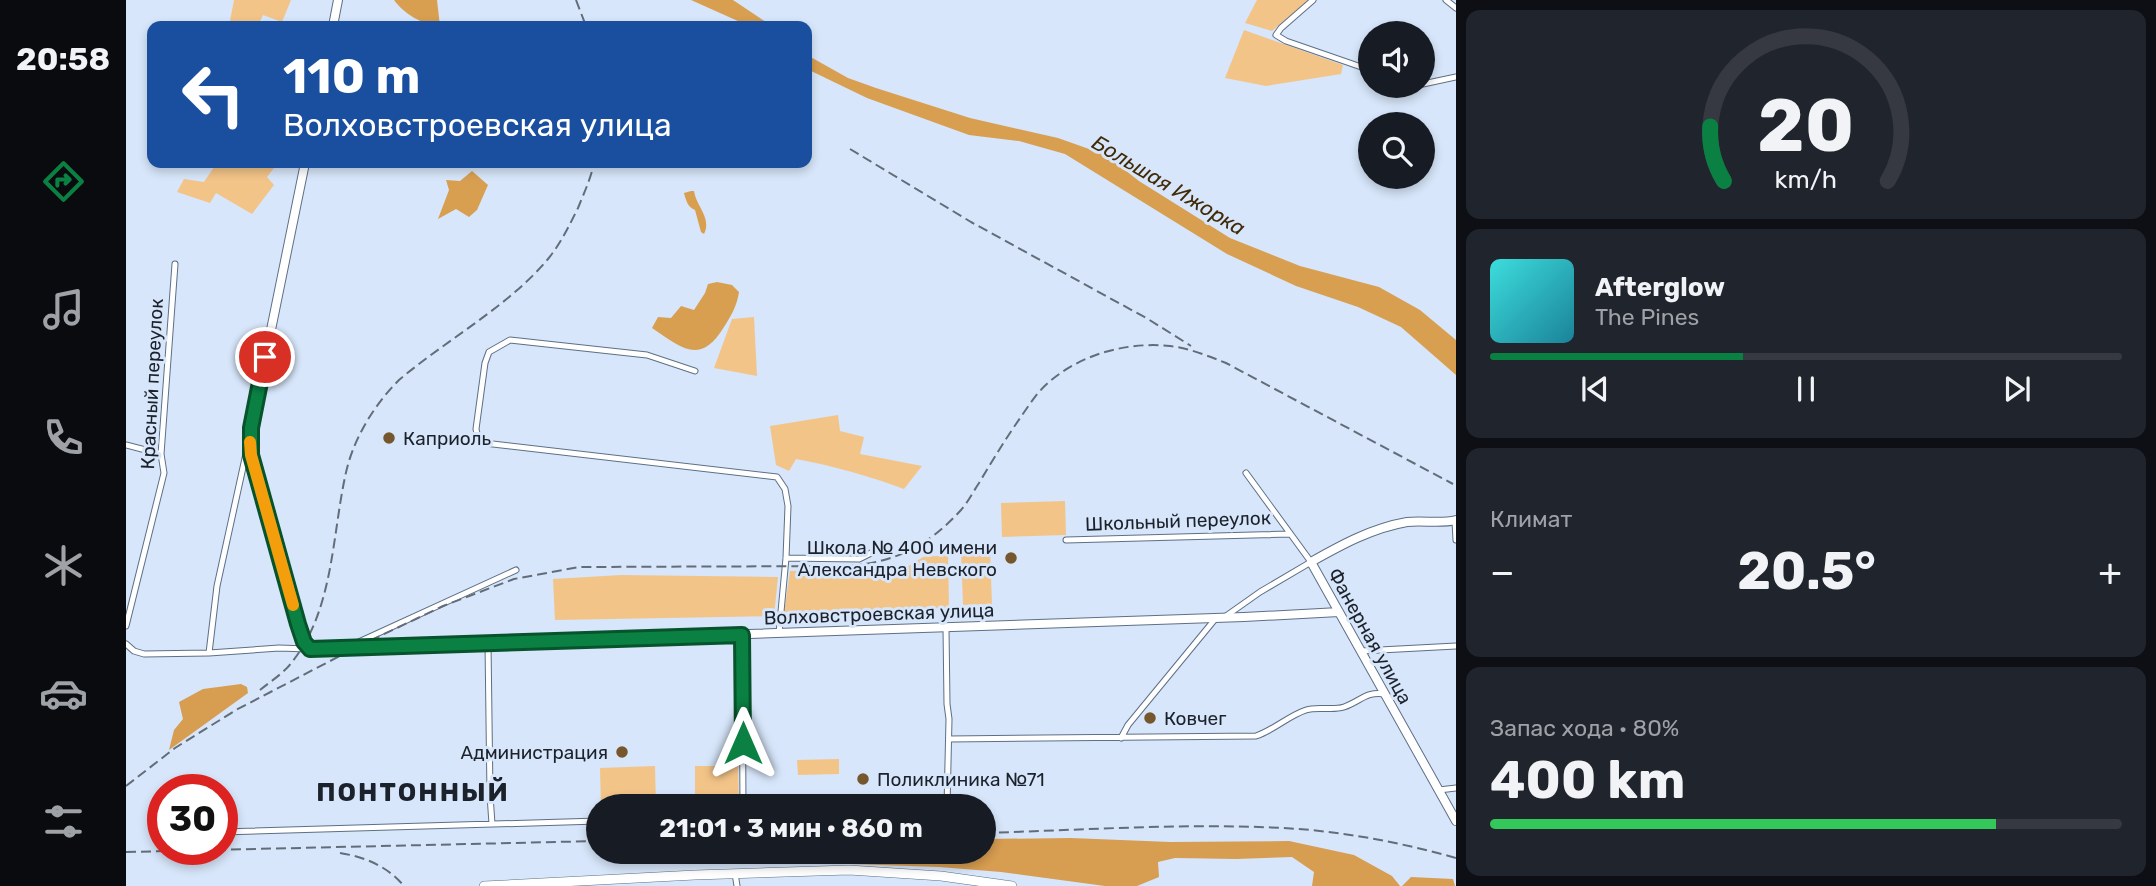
<!DOCTYPE html>
<html lang="ru">
<head>
<meta charset="utf-8">
<style>
	:root { --surface:#171b24; --page:#20242c; --text:#f1f3f6; --muted:#9ea1a6; --line:#363941; --accent:#0b8043 }
	body { margin:0; font-family:Rubik,sans-serif; background:var(--page); color:var(--text); height:100vh; display:flex; flex-direction:column; font-size:26px; white-space:nowrap }
	* { box-sizing:border-box; margin:0 }
	p { font-size:23px; color:var(--muted) }
	.icon { flex:none; width:38px; height:38px; fill:none; stroke:currentColor; stroke-width:2; stroke-linecap:round; stroke-linejoin:round }
	.map { position:relative; flex:1; overflow:hidden }
	.sheet { display:flex; flex-direction:column; gap:10px; padding:10px; background:#0d0f14; width:700px }
	.sheet>* { flex:none }
	.guide { position:absolute; left:21px; top:21px; width:665px; height:147px; border-radius:14px; box-shadow:0 4px 10px #0003; background:#1a4fa0; color:#fff; overflow:hidden }
	.fabs { position:absolute; left:1232px; top:21px; display:grid; gap:14px }
	.fabs a { display:grid; place-items:center; width:77px; height:77px; border-radius:50%; background:var(--surface); box-shadow:0 4px 10px #0003; font-size:35px }
	.speed { position:absolute; left:21px; top:774px; display:flex; gap:14px; font-size:35px; font-weight:700; text-align:center }
	.speed>* { display:grid; place-content:center; width:91px; height:91px; border-radius:50%; background:var(--surface); box-shadow:0 4px 10px #0003; line-height:1 }
	.speed .limit { border:10px solid #d22; background:#fff; color:#111 }
	.pin { position:absolute; display:grid; place-items:center; width:60px; height:60px; color:#fff; margin:-30px; border:4px solid #fff; border-radius:50%; box-shadow:0 2px 7px #0007 }
	.me { position:absolute; width:77px; margin:-38px; rotate:0deg; stroke-linejoin:round; filter:drop-shadow(0 0 5px #0008) }
	.turn { display:flex; align-items:center; gap:24px; height:147px; padding:0 21px; font-size:32px }
	.turn .icon { width:91px; height:91px; stroke-width:2.5 }
	.turn b { display:block; font-size:49px; line-height:60px }
	.big { font-size:52px; font-weight:700; line-height:1.1 }
	.sheet .tile { flex:1; display:flex; flex-direction:column; justify-content:center; gap:10px; min-width:0; padding:0 24px; border-radius:14px; background:var(--page) }
	.sheet .dial { align-items:center; gap:0 }
	.dial svg { height:182px; overflow:visible; fill:none; stroke:var(--line); stroke-width:7; stroke-linecap:round; text-anchor:middle }
	.dial text { fill:var(--text); stroke:none }
	.song { display:flex; align-items:center; gap:21px }
	.cover { width:84px; height:84px; border-radius:10px; background:linear-gradient(135deg,hsl(180 70% 55%),hsl(190 70% 35%)) }
	.played { height:7px; border-radius:4px; background:linear-gradient(90deg,var(--accent) 40%,var(--line) 40%) }
	.keys { display:flex; justify-content:space-around; direction:ltr }
	.heat { display:flex; justify-content:space-between; align-items:center; font-size:38px; direction:ltr }
	.charge { height:10px; border-radius:5px; background:linear-gradient(90deg,#34c759 80%,var(--line) 0) }
	.trip { position:absolute; left:460px; top:794px; width:410px; height:70px; border-radius:35px; background:var(--surface); box-shadow:0 4px 10px #0003; font-weight:700; line-height:70px; text-align:center }
	main { display:flex; flex:1; min-height:0 }
	.dock { display:flex; flex-direction:column; width:126px; justify-content:space-around; align-items:center; background:#090b0e; color:var(--muted) }
	.dock .icon { width:49px; height:49px }
	.dock .current { color:var(--accent) }
	.dock b { font-size:32px; color:var(--text) }
	.map>svg:first-child { display:block }
	.green { fill:#f3c488 }
	.forest { fill:#d79d50 }
	.water { fill:#d89f51 }
	.lines { fill:none; stroke-linecap:round; stroke-linejoin:round }
	.street-casing { stroke:#5e6f85; stroke-width:7 }
	.secondary-casing { stroke:#5e6f85; stroke-width:10 }
	.primary-casing { stroke:#5e6f85; stroke-width:10 }
	.street { stroke:#fff; stroke-width:5 }
	.secondary { stroke:#fff; stroke-width:8 }
	.primary { stroke:#fff; stroke-width:9 }
	.rail { stroke:#636d7a; stroke-width:2; stroke-dasharray:10 5; stroke-linecap:butt }
	.route-casing { stroke:#07532c; stroke-width:18 }
	.route { stroke:#0b8043; stroke-width:12 }
	.slow { stroke:#f59e0b; stroke-width:12 }
	.poi-dot { fill:#76562c; stroke:#d7e6fa; stroke-width:2.5 }
	.labels { text-anchor:middle; dominant-baseline:central; stroke-width:6; stroke-linejoin:round; paint-order:stroke }
	.street-label { font-size:19px; fill:#1c222b; stroke:#d7e6fa }
	.poi-label { font-size:19px; fill:#1c222b; stroke:#d7e6fa; text-anchor:start }
	.water-label { font-size:21px; font-style:italic; fill:#412a07; stroke:#d7e6fa }
	.district-label { font-size:26px; font-weight:bold; letter-spacing:2px; fill:#1c222b; stroke:#d7e6fa }
</style>
</head>
<body>
<main>
<nav class="dock">
<b>20:58</b>
<svg class="icon current" aria-label="directions" viewBox="0 0 24 24"><path d="M12 3l9 9-9 9-9-9zM9 14v-3h6M13 9l2 2-2 2"/></svg>
<svg class="icon" aria-label="music" viewBox="0 0 24 24"><path d="M9 18V5l10-2v13"/><circle cx="6" cy="18" r="3"/><circle cx="16" cy="16" r="3"/></svg>
<svg class="icon" aria-label="phone" viewBox="0 0 24 24"><path d="M5 4h4l2 5-3 2q2 4 5 5l2-3 5 2v4C11 20 4 13 5 4z"/></svg>
<svg class="icon" aria-label="climate" viewBox="0 0 24 24"><path d="M12 3v18M4 7l16 10M4 17L20 7"/></svg>
<svg class="icon" aria-label="car" viewBox="0 0 24 24"><path d="M5 17H2v-5l4-1 3-4h7l3 4 3 1v5h-3M9 17h6M6 11h13"/><circle cx="7" cy="17" r="2"/><circle cx="17" cy="17" r="2"/></svg>
<svg class="icon" aria-label="filters" viewBox="0 0 24 24"><path d="M4 7h16M4 17h16"/><circle cx="9" cy="7" r="2"/><circle cx="15" cy="17" r="2"/></svg>
</nav>
<div class="map">
<svg width="1330" height="886" viewBox="0 0 1330 886">
	<rect width="100%" height="100%" fill="#d7e6fa"/>
	<path class="green" d="M108,0H165L156,22L137,15L132,26H103Z
		M1131,0H1182L1146,31L1119,23Z
		M1118,30L1217,65L1215,74L1140,86L1099,78Z
		M98,163H152L141,177L148,185L126,214L90,193L84,203L51,192L58,179L78,182L88,167H96Z
		M628,317L631,376L588,368L606,319Z
		M712,415L714,431L738,437L734,454L796,466L778,489C743,476 708,466 670,459L663,471L650,465L644,426Z
		M939,501L940,535L876,537L875,503Z
		M864,550L866,604L837,605L835,551Z
		M822,555L823,608L658,613L664,571L781,567L797,557Z
		M495,575L652,577L648,616L429,620L427,579Z
		M713,759V774L672,775L671,760Z
		M529,766L530,807H475L474,768Z
		M569,766H612L613,807H569Z"/>
	<path class="forest" d="M115,684L121,687L122,693L43,750L48,730L57,719L53,702L77,689Z
		M945,838L1044,842L1163,841L1228,855L1266,876L1274,886H1186L1188,872L1166,857L1110,859L1049,858L1032,862L1033,877L1011,886H979L875,872L813,867L725,864V854L728,852H858V839Z
		M1285,877L1327,879L1329,886H1276Z"/>
	<path class="water" d="M268,0H311L314,26C298,26 277,13 268,0Z
		M565,0H607L646,26H623Z
		M681,55L722,78L750,88L844,118L932,138L980,155L1013,181L1104,238L1174,266L1253,287L1294,310L1330,340V375L1275,327L1232,307L1170,286L1101,254L939,154L893,141L843,135L741,98L681,69Z
		M346,171L362,185L351,210L343,217L330,209L312,219L323,190L320,180L334,181Z
		M565,191H568C570,206 586,218 578,234L575,232L569,210C562,207 560,201 558,193Z
		M591,282L606,285L613,292C611,306 605,316 598,327C574,366 556,348 526,328L532,317L545,318L555,306L568,310L579,293L582,284Z"/>
	<g class="lines">
		<defs>
			<path id="street" d="M1187,0L1155,28L1150,35L1160,41L1244,70
				M1320,0L1330,8
				M1297,84L1330,77
				M569,371L521,355L384,340L363,352L359,363L350,429L352,438L358,443L651,477L659,489L662,506L660,558L653,633
				M0,445L35,454
				M1329,521L1330,540
				M940,540L1164,534
				M660,558L733,559L745,553
				M1100,616L1134,592L1185,562L1120,473
				M0,626L38,473L35,454L49,264
				M820,628L821,704L823,719L821,807
				M616,635L617,807
				M362,643L364,795L366,824
				M0,644L8,651L18,654L83,653L153,648L182,649
				M224,646L390,570
				M1235,651L1330,646
				M83,653L91,586L123,440
				M995,738L1002,725L1090,618
				M823,739L1130,736C1148,730 1162,716 1180,710C1192,706 1206,711 1218,707C1235,701 1240,691 1259,694
				M1313,790L1330,788
				M96,832L472,821
				M609,873L611,886"/>
			<path id="secondary" d="M207,26L212,0
				M179,163L125,428V455L172,624L178,642L184,649L1118,617L1213,612
				M1330,520C1315,524 1297,520 1281,522C1246,528 1215,545 1185,562L1330,821"/>
			<path id="primary" d="M358,886L569,875L723,870L815,876L886,886"/>
		</defs>
		<use href="#street" class="street-casing"/>
		<use href="#secondary" class="secondary-casing"/>
		<use href="#primary" class="primary-casing"/>
		<use href="#street" class="street"/>
		<use href="#secondary" class="secondary"/>
		<use href="#primary" class="primary"/>
		<path class="rail" d="M450,0L460,26
			M724,149L845,222L1022,319L1065,346
			M134,690C145,681 158,673 166,662C207,611 206,538 219,477C226,441 247,406 273,380C320,340 383,306 422,259C435,243 443,226 452,208C458,193 465,178 468,163
			M0,786L49,748L110,710L231,647L317,606L388,579L453,567L724,566C772,561 802,546 835,510C842,502 847,492 853,483C865,463 877,443 890,424C897,414 904,403 912,393C944,357 997,341 1044,346C1063,348 1082,356 1100,363L1327,484
			M858,833C957,830 1057,823 1157,828C1215,831 1273,842 1330,858
			M0,852L472,841
			M214,853C239,857 261,866 278,886"/>
	</g>
	<g class="lines">
		<defs>
			<path id="route" d="M139,357L125,428V455L172,624L178,642L184,649L616,635L617,743"/>
		</defs>
		<use href="#route" class="route-casing"/>
		<use href="#route" class="route"/>
		<path class="slow" d="M124,442L125,455L167,605"/>
	</g>
	<g class="poi-dot">
		<circle cx="263" cy="438" r="7"/>
		<circle cx="885" cy="558" r="7"/>
		<circle cx="1024" cy="718" r="7"/>
		<circle cx="496" cy="752" r="7"/>
		<circle cx="737" cy="779" r="7"/>
	</g>
	<g class="labels">
		<g class="street-label">
			<text transform="translate(26 384) rotate(-87)">Красный переулок</text>
			<text transform="translate(1052 521) rotate(-2)">Школьный переулок</text>
			<text transform="translate(753 614) rotate(-2)">Волховстроевская улица</text>
			<text transform="translate(1244 636) rotate(61)">Фанерная улица</text>
		</g>
		<g class="poi-label">
			<text x="277" y="438">Каприоль</text>
			<text x="871" y="547" text-anchor="end">Школа № 400 имени<tspan x="871" dy="22">Александра Невского</tspan></text>
			<text x="1038" y="718">Ковчег</text>
			<text x="482" y="752" text-anchor="end">Администрация</text>
			<text x="751" y="779">Поликлиника №71</text>
		</g>
		<g class="water-label">
			<text transform="translate(1043 185) rotate(31)">Большая Ижорка</text>
		</g>
		<g class="district-label">
			<text x="287" y="792">ПОНТОННЫЙ</text>
		</g>
	</g>
</svg>
<div class="fabs">
<a><svg class="icon" aria-label="sound" viewBox="0 0 24 24"><path d="M4 9h4l5-4v14l-5-4H4zM17 9q2 3 0 6"/></svg></a>
<a><svg class="icon" aria-label="search" viewBox="0 0 24 24"><circle cx="10" cy="10" r="6"/><path d="M15 15l6 6"/></svg></a>
</div>
<div class="speed"><div class="limit">30</div></div>
<div class="pin" style="left:139px;top:357px;background:#d93025"><svg class="icon" aria-label="arrive" viewBox="0 0 24 24"><path d="M6 21V4h12l-3 4 3 4H6"/></svg></div>
<svg class="me" style="left:617px;top:743px" viewBox="-20 -20 40 40"><path d="M0-17L14 15 0 8-14 15z" fill="#0b8043" stroke="#fff" stroke-width="4"/></svg>
<div class="trip">21:01 · 3 мин · 860 m</div>
<div class="guide">
<div class="turn"><svg class="icon" aria-label="left" viewBox="0 0 24 24"><path d="M17 20v-9H6M10 6l-5 5 5 5"/></svg><div><b>110 m</b>Волховстроевская улица</div></div>
</div>
</div>
<section class="sheet">
<div class="tile dial"><svg viewBox="0 0 100 80">
<path d="M14 69A42 42 0 1 1 86 69"/>
<path d="M14 69A42 42 0 0 1 8 45" stroke="#0b8043"/>
<text x="50" y="56" font-size="32" font-weight="700">20</text>
<text x="50" y="72" font-size="11">km/h</text>
</svg></div>
<div class="tile">
<div class="song"><i class="cover"></i><div><b>Afterglow</b><p>The Pines</p></div></div>
<div class="played"></div>
<div class="keys"><svg class="icon" aria-label="previous" viewBox="0 0 24 24"><path d="M18 5L8 12l10 7zM5 5v14"/></svg><svg class="icon" aria-label="pause" viewBox="0 0 24 24"><path d="M8 5v14M16 5v14"/></svg><svg class="icon" aria-label="next" viewBox="0 0 24 24"><path d="M6 5l10 7-10 7zM19 5v14"/></svg></div>
</div>
<div class="tile"><p>Климат</p>
<div class="heat"><a>−</a><b class="big">20.5°</b><a>+</a></div>
</div>
<div class="tile"><p>Запас хода · 80%</p><b class="big">400 km</b><div class="charge"></div></div>
</section>
</main>
</body>
</html>
